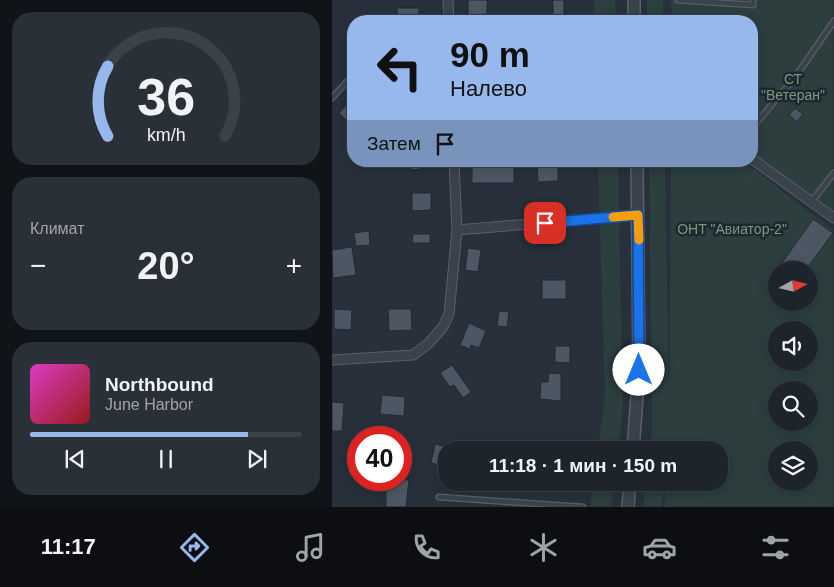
<!DOCTYPE html>
<html lang="ru">
<head>
<meta charset="utf-8">
<style>
	:root { --surface:#1d242c; --page:#2a3038; --text:#f1f3f6; --muted:#a0a4a9; --line:#3b4148; --accent:#96b8ec }
	body { margin:0; font-family:Helvetica,sans-serif; background:var(--page); color:var(--text); height:100vh; display:flex; flex-direction:column; font-size:19px; white-space:nowrap }
	* { box-sizing:border-box; margin:0 }
	p { font-size:16px; color:var(--muted) }
	.icon { flex:none; width:28px; height:28px; fill:none; stroke:currentColor; stroke-width:2; stroke-linecap:round; stroke-linejoin:round }
	.map { position:relative; flex:1; overflow:hidden }
	.sheet { display:flex; flex-direction:column; gap:12px; padding:12px; background:#101418; width:332px }
	.sheet>* { flex:none }
	.guide { position:absolute; left:15px; top:15px; width:411px; height:152px; border-radius:20px; box-shadow:0 2px 12px #0003,0 0 0 1px var(--line); background:#96b8ec; color:#111; overflow:hidden }
	.needle { width:32px; rotate:82deg }
	.buttons { position:absolute; left:436px; top:261px; display:grid; gap:10px }
	.buttons a { display:grid; place-items:center; width:50px; height:50px; border-radius:50%; background:var(--surface); box-shadow:0 2px 12px #0003,0 0 0 1px var(--line); font-size:25px }
	.speed { position:absolute; left:15px; top:426px; display:flex; gap:10px; font-size:25px; font-weight:700; text-align:center }
	.speed>* { display:grid; place-content:center; width:65px; height:65px; border-radius:50%; background:var(--surface); box-shadow:0 2px 12px #0003,0 0 0 1px var(--line); line-height:1 }
	.speed .limit { border:8px solid #d22; background:#fff; color:#111 }
	.pin { position:absolute; display:grid; place-items:center; width:42px; height:42px; color:#fff; margin:-21px; border-radius:10px; box-shadow:0 2px 8px #0006 }
	.me { position:absolute; width:55px; margin:-28px; rotate:0deg; stroke-linejoin:round; filter:drop-shadow(0 0 4px #0008) }
	.turn { display:flex; align-items:center; gap:18px; height:105px; padding:0 20px; font-size:22px }
	.turn .icon { width:65px; height:65px; stroke-width:2.5 }
	.turn b { display:block; font-size:35px; line-height:42px }
	.then { display:flex; align-items:center; height:48px; padding:0 20px; background:#0003; gap:10px; font-size:19px }
	.big { font-size:38px; font-weight:800; line-height:1.1 }
	.sheet .card { flex:1; display:flex; flex-direction:column; justify-content:center; gap:8px; min-width:0; padding:0 18px; border-radius:20px; background:var(--page) }
	.sheet .dial { align-items:center; gap:0 }
	.dial svg { height:130px; overflow:visible; fill:none; stroke:var(--line); stroke-width:7; stroke-linecap:round; text-anchor:middle }
	.dial text { fill:var(--text); stroke:none }
	.song { display:flex; align-items:center; gap:15px }
	.cover { width:60px; height:60px; border-radius:8px; background:linear-gradient(135deg,hsl(310 70% 55%),hsl(0 70% 35%)) }
	.played { height:5px; border-radius:2px; background:linear-gradient(90deg,var(--accent) 80%,var(--line) 80%) }
	.keys { display:flex; justify-content:space-around; direction:ltr }
	.heat { display:flex; justify-content:space-between; align-items:center; font-size:28px; direction:ltr }
	.trip { position:absolute; left:106px; top:441px; width:290px; height:50px; border-radius:20px; background:var(--surface); box-shadow:0 2px 12px #0003,0 0 0 1px var(--line); font-weight:800; line-height:50px; text-align:center }
	.dock { display:flex; height:80px; justify-content:space-around; align-items:center; background:#0c0e12; color:var(--muted) }
	.dock .icon { width:35px; height:35px }
	.dock .active { color:var(--accent) }
	.dock b { font-size:22px; color:var(--text) }
	main { display:flex; flex:1; min-height:0 }
	.map>svg:first-child { display:block }
	.green { fill:#2c3e3e; fill-rule:evenodd }
	.building { fill:#4d5763; stroke:#212932 }
	.lines { fill:none; stroke-linecap:round; stroke-linejoin:round }
	.service-casing { stroke:#586069; stroke-width:7 }
	.minor-casing { stroke:#586069; stroke-width:11 }
	.tertiary-casing { stroke:#586069; stroke-width:14 }
	.service { stroke:#3a424b; stroke-width:4.5 }
	.minor { stroke:#3a424b; stroke-width:9 }
	.tertiary { stroke:#3a424b; stroke-width:11 }
	.route-casing { stroke:#114b97; stroke-width:12 }
	.route { stroke:#1a73e8; stroke-width:9 }
	.slow { stroke:#f59e0b; stroke-width:9 }
	.labels { text-anchor:middle; dominant-baseline:central; stroke-width:5; stroke-linejoin:round; paint-order:stroke }
	.park-label { font-size:14px; fill:#779a7f; stroke:#1f2730 }
</style>
</head>
<body>
<main>
<section class="sheet">
<div class="card dial"><svg viewBox="0 0 100 80">
<path d="M14 69A42 42 0 1 1 86 69"/>
<path d="M14 69A42 42 0 0 1 14 26" stroke="#96b8ec"/>
<text x="50" y="56" font-size="32" font-weight="700">36</text>
<text x="50" y="72" font-size="11">km/h</text>
</svg></div>
<div class="card"><p>Климат</p>
<div class="heat"><a>−</a><b class="big">20°</b><a>+</a></div>
</div>
<div class="card">
<div class="song"><i class="cover"></i><div><b>Northbound</b><p>June Harbor</p></div></div>
<div class="played"></div>
<div class="keys"><svg class="icon" aria-label="previous" viewBox="0 0 24 24"><path d="M18 5L8 12l10 7zM5 5v14"/></svg><svg class="icon" aria-label="pause" viewBox="0 0 24 24"><path d="M8 5v14M16 5v14"/></svg><svg class="icon" aria-label="next" viewBox="0 0 24 24"><path d="M6 5l10 7-10 7zM19 5v14"/></svg></div>
</div>
</section>
<div class="map">
<svg width="502" height="507" viewBox="0 0 502 507">
	<rect width="100%" height="100%" fill="#27303b"/>
	<path class="green" d="M262,0H283L284,21H262Z
		M315,0H331V21H315Z
		M339,0H501V215L420,153V21H340Z
		M266,161H286L291,408L286,450H266L273,398Z
		M317,161H333L337,398L339,161H411L501,230V507H332L334,483L388,482V450H318L320,430ZM445,270H478V302H445ZM445,330H478V362H445ZM445,390H478V422H445ZM445,450H478V482H445Z
		M261,483H282L279,507H258Z
		M314,483H332L330,507H311Z"/>
	<path class="building" d="M136,0H155V14L136,15Z
		M221,0H232V16H221Z
		M65,8H87V21H66Z
		M21,98V127L7,113Z
		M463,108L471,114L465,122L457,115Z
		M79,161H89V169L79,170Z
		M159,161V163L182,162V183H140V162Z
		M205,161H226V181L206,182Z
		M80,193H99V210L80,211Z
		M481,219L501,233L474,270H445Z
		M37,231L38,245L24,246L22,233Z
		M81,234H98V243H80Z
		M20,247L24,275L1,278L0,250Z
		M136,248L149,250L146,272L133,270Z
		M210,280H234V299H210Z
		M2,309L20,310L19,330L2,329Z
		M56,309H79L80,330L57,331Z
		M167,311L177,312L175,327L165,326Z
		M137,323L154,331L147,348L139,345L138,349L128,345Z
		M223,346H238V363L223,362Z
		M120,365L139,392L131,398L122,385L118,387L108,373Z
		M217,373L229,374V401L208,399L209,382H216Z
		M50,395L73,397L72,416L48,414Z
		M0,402L12,403L10,431H0Z
		M103,444L115,447V467L99,463Z
		M54,480H77L74,507H54Z
		M197,482L227,483L226,492L197,488Z"/>
	<g class="lines">
		<defs>
			<path id="service" d="M346,0L421,5V0
				M0,98L21,75
				M420,128L464,76L502,21
				M480,201L502,173
				M107,497L251,507"/>
			<path id="minor" d="M116,0L117,21
				M420,159L502,218
				M125,230L307,215
				M0,360L81,355L96,344L111,327L117,314L125,230L122,161"/>
			<path id="tertiary" d="M302,0V21
				M301,450L307,370L305,161
				M296,507L298,482"/>
		</defs>
		<use href="#service" class="service-casing"/>
		<use href="#minor" class="minor-casing"/>
		<use href="#tertiary" class="tertiary-casing"/>
		<use href="#service" class="service"/>
		<use href="#minor" class="minor"/>
		<use href="#tertiary" class="tertiary"/>
	</g>
	<g class="lines">
		<defs>
			<path id="route" d="M213,223L306,215L307,370"/>
		</defs>
		<use href="#route" class="route-casing"/>
		<use href="#route" class="route"/>
		<path class="slow" d="M281,217L306,215L307,240"/>
	</g>
	<g class="labels">
		<g class="park-label">
			<text x="461" y="79">СТ<tspan x="461" dy="16">"Ветеран"</tspan></text>
			<text x="400" y="229">ОНТ "Авиатор-2"</text>
		</g>
	</g>
</svg>
<div class="buttons">
<a><svg class="needle" viewBox="-14 -14 28 28"><path d="M0-13l5 13h-10z" fill="#e53935"/><path d="M0 13l5-13h-10z" fill="#a0a4a9"/></svg></a>
<a><svg class="icon" aria-label="sound" viewBox="0 0 24 24"><path d="M4 9h4l5-4v14l-5-4H4zM17 9q2 3 0 6"/></svg></a>
<a><svg class="icon" aria-label="search" viewBox="0 0 24 24"><circle cx="10" cy="10" r="6"/><path d="M15 15l6 6"/></svg></a>
<a><svg class="icon" aria-label="layers" viewBox="0 0 24 24"><path d="M12 4l9 5-9 5-9-5zM3 14l9 5 9-5"/></svg></a>
</div>
<div class="speed"><div class="limit">40</div></div>
<div class="pin" style="left:213px;top:223px;background:#d93025"><svg class="icon" aria-label="arrive" viewBox="0 0 24 24"><path d="M6 21V4h12l-3 4 3 4H6"/></svg></div>
<svg class="me" style="left:307px;top:370px" viewBox="-20 -20 40 40"><circle r="19" fill="#fff"/><path d="M0-13L10 11 0 6-10 11z" fill="#1a73e8"/></svg>
<div class="trip">11:18 · 1 мин · 150 m</div>
<div class="guide">
<div class="turn"><svg class="icon" aria-label="left" viewBox="0 0 24 24"><path d="M17 20v-9H6M10 6l-5 5 5 5"/></svg><div><b>90 m</b>Налево</div></div>
<div class="then">Затем<svg class="icon" aria-label="arrive" viewBox="0 0 24 24"><path d="M6 21V4h12l-3 4 3 4H6"/></svg></div>
</div>
</div>
</main>
<nav class="dock">
<b>11:17</b>
<svg class="icon active" aria-label="directions" viewBox="0 0 24 24"><path d="M12 3l9 9-9 9-9-9zM9 14v-3h6M13 9l2 2-2 2"/></svg>
<svg class="icon" aria-label="music" viewBox="0 0 24 24"><path d="M9 18V5l10-2v13"/><circle cx="6" cy="18" r="3"/><circle cx="16" cy="16" r="3"/></svg>
<svg class="icon" aria-label="phone" viewBox="0 0 24 24"><path d="M5 4h4l2 5-3 2q2 4 5 5l2-3 5 2v4C11 20 4 13 5 4z"/></svg>
<svg class="icon" aria-label="climate" viewBox="0 0 24 24"><path d="M12 3v18M4 7l16 10M4 17L20 7"/></svg>
<svg class="icon" aria-label="car" viewBox="0 0 24 24"><path d="M5 17H2v-5l4-1 3-4h7l3 4 3 1v5h-3M9 17h6M6 11h13"/><circle cx="7" cy="17" r="2"/><circle cx="17" cy="17" r="2"/></svg>
<svg class="icon" aria-label="filters" viewBox="0 0 24 24"><path d="M4 7h16M4 17h16"/><circle cx="9" cy="7" r="2"/><circle cx="15" cy="17" r="2"/></svg>
</nav>
</body>
</html>
